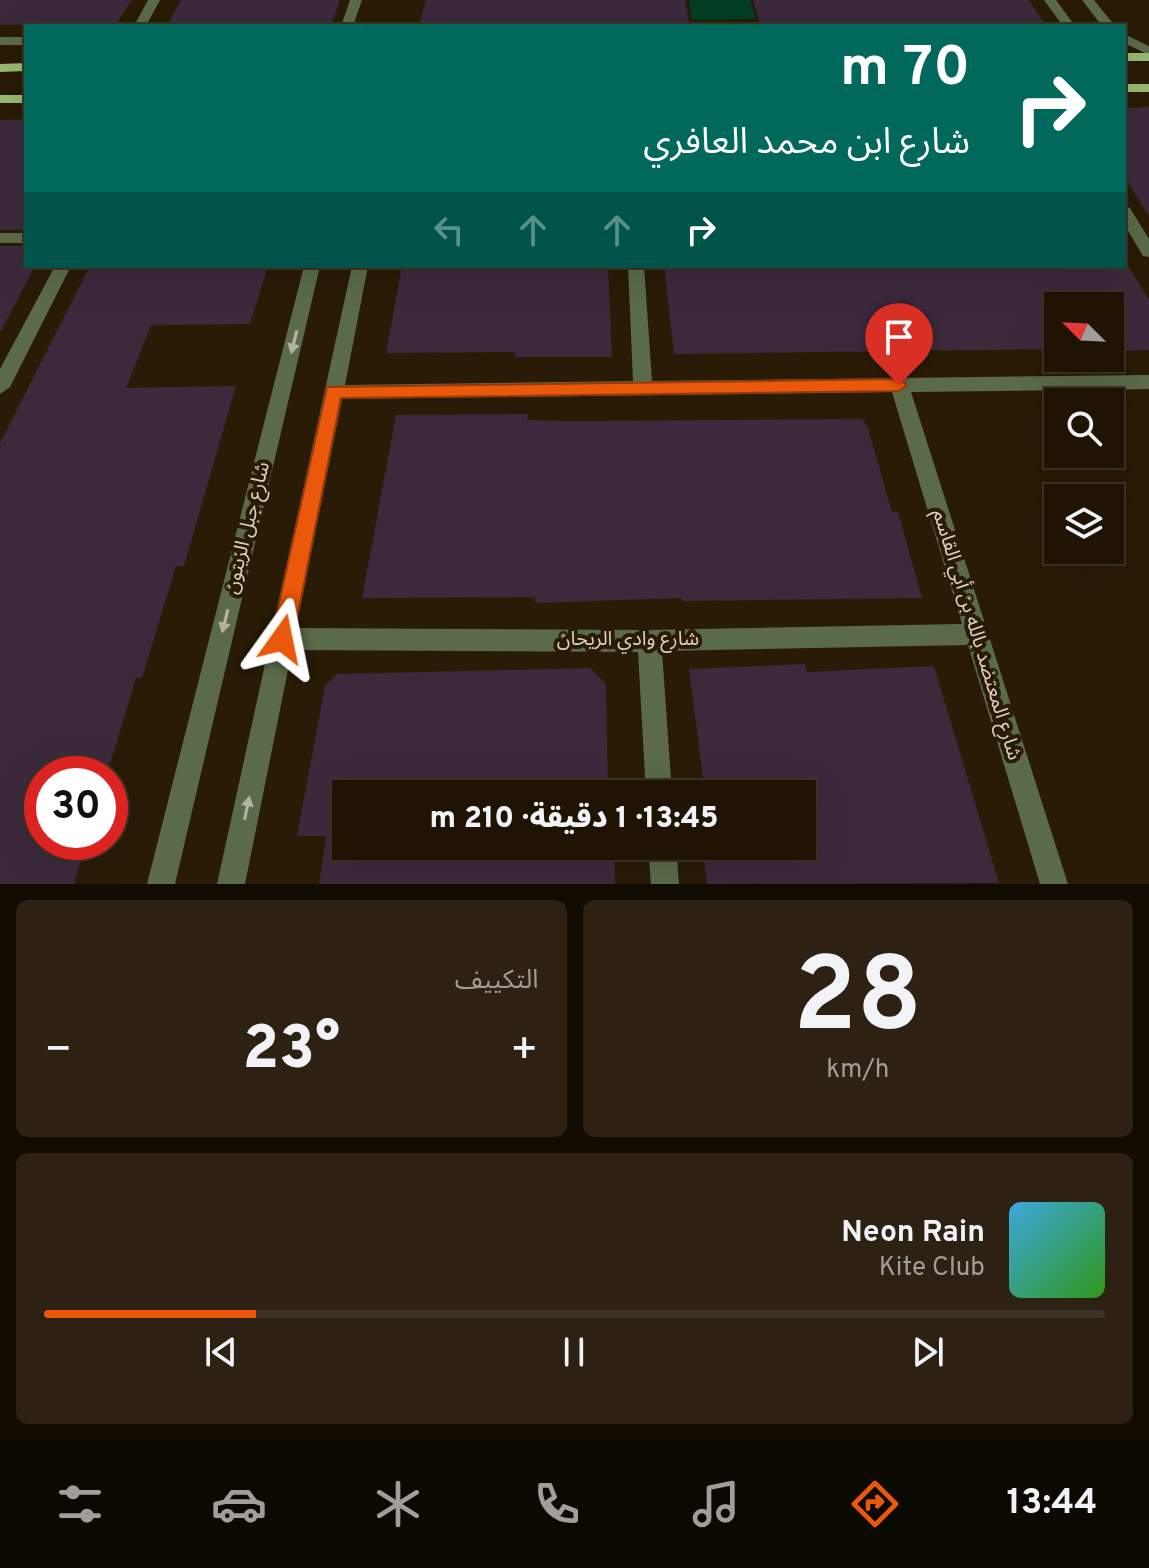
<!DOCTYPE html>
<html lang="ar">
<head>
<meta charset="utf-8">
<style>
	:root { --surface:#1f1404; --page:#2c2113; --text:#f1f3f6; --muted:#a19e9a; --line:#3c3326; --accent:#ea580c }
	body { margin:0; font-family:Overpass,"Noto Sans Arabic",sans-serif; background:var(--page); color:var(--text); direction:rtl; height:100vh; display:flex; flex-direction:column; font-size:30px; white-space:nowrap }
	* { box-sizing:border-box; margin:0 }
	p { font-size:26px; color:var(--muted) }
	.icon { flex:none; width:44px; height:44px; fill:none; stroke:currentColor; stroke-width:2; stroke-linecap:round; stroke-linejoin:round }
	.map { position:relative; height:884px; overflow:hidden; direction:ltr }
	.details { display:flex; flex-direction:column; gap:16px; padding:16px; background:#110b02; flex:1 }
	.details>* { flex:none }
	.hud { position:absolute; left:24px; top:24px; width:1102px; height:244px; border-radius:0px; box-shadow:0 8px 32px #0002,0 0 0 2px var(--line); direction:rtl; background:#00695c; color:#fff; overflow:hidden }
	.needle { width:52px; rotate:294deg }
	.tools { position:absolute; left:1044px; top:292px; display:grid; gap:16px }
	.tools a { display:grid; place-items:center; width:80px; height:80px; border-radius:0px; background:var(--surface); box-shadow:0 8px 32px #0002,0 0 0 2px var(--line); font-size:40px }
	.speed { position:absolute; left:24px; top:756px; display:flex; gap:16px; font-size:40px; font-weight:700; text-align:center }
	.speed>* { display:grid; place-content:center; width:104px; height:104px; border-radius:50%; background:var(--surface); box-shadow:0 8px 32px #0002,0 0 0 2px var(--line); line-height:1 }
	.speed .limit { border:12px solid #d22; background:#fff; color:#111 }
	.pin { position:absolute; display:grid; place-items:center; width:68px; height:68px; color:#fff; margin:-82px -34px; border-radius:50% 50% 50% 0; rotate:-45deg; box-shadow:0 0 8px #0007 }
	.pin .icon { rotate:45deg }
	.me { position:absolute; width:88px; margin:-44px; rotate:12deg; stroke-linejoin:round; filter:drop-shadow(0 0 6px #0008) }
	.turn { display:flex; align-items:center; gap:28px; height:168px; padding:0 24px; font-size:36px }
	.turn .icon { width:104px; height:104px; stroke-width:2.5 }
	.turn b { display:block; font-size:56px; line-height:68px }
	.lanes { display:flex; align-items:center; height:76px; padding:0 24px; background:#0003; justify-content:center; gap:40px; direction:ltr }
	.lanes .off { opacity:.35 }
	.big { font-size:60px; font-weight:800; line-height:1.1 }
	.details .widget { flex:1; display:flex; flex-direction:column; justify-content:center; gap:12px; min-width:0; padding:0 28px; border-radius:12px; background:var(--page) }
	.details .dial { align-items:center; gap:0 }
	.dial b { font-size:104px; line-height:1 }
	.song { display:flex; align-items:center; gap:24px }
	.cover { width:96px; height:96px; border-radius:12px; background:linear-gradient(135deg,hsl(200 70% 55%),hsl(110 70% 35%)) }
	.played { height:8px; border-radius:4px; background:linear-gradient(90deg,var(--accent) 20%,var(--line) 20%) }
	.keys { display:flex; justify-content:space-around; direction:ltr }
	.heat { display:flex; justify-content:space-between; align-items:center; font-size:44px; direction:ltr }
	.details .tiles { flex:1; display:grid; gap:16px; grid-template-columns:1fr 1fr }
	.widget:last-child { grid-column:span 2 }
	.trip { position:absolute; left:332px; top:780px; width:484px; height:80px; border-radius:0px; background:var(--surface); box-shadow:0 8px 32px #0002,0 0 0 2px var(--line); font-weight:800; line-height:80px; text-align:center; direction:rtl }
	.menu { display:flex; height:128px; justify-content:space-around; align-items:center; background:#0c0802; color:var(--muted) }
	.menu .icon { width:56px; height:56px }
	.menu .selected { color:var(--accent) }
	.menu b { font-size:36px; color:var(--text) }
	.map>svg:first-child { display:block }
	.green { fill:#003e23 }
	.building { fill:#3c2a3c }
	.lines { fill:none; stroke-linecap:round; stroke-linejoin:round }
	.minor { fill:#5b6b49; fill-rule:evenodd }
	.major { fill:#98b972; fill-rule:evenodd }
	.oneway { fill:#b5b3a0 }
	.route { fill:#ea580c; stroke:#983908; stroke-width:2 }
	.labels { text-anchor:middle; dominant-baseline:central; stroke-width:8; stroke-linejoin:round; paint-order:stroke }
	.street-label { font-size:20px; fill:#dbd2c5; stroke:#291b06 }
</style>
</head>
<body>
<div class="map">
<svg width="1149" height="884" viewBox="0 0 1149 884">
	<rect width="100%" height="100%" fill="#291b06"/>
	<path class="green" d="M689,0H750L756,19L692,20Z"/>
	<path class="building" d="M0,0H132L116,24L0,25Z
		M181,0H340L332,22L168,24Z
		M426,0H685L690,26H419Z
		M753,0H1029L1046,26H761Z
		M1149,107V216L1124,177V108Z
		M26,119V230H0V120Z
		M0,246H26V266H35L0,333Z
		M90,266H268L250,324L151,325L126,388L236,386L184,566H176L142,678H136L107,774H42V842H87L74,884H0V443Z
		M402,266H608L612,357H515V352L386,353Z
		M664,266H1128L1149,300V350L1110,351V306H1058V349L674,354Z
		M528,414L527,420L573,421L862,419L868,428L892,512H898L922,598L682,601L681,598L535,603V597L362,598L396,415Z
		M805,664L807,672L934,666L999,883L707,884L702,846H802V794H705L689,669Z
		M590,668L606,684L608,794H346V846H614L615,884H319L326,836H297L325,686L337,674Z"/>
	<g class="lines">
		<path class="minor" d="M148,0H160L146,26H134Z
			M350,0H362L353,26H341Z
			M1044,0H1056L1075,26H1063Z
			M1082,0H1094L1115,26H1102Z
			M1124,34L1149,46V55L1124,43Z
			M0,37H26V45H0Z
			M1124,206L1130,208L1149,239V257L1143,256L1124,224Z
			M0,233H26V243H0Z
			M55,266H71L10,387L0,394V369Z
			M304,266H320L175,884H147Z
			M352,266H368L345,385L633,381L628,266H644L652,381L1149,375V389L911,392L1068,884H1040L968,645L662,651L672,794H646L638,652L292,650L245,884H217ZM892,392L962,624L649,630L296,628L342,399Z
			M648,846H676L679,884H651Z"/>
		<path class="major" d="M1124,53H1149V61H1124Z
			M26,63V71L0,72V64Z
			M1124,84H1149V92H1124Z
			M0,95H26V103H0Z"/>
	</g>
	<defs><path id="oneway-solid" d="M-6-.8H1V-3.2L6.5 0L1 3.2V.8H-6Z" transform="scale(2)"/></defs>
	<g class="oneway">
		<use href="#oneway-solid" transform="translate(294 342) rotate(104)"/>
		<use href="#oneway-solid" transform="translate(225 621) rotate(104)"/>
		<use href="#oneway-solid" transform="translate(247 808) rotate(-78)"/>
	</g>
	<path class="route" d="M899,379L907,385L899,391L341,398L293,639L290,646L282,649L274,646L271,639L327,387Z"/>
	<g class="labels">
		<g class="street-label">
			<text transform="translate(248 528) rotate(-76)">شارع جبل الزيتون</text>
			<text transform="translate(976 635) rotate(73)">شارع المعتضد بالله بن أبي القاسم</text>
			<text x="628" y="640">شارع وادي الريحان</text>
		</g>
	</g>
</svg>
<div class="tools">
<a><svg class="needle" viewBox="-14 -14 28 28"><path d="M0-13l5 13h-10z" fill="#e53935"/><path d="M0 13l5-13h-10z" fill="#a19e9a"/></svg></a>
<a><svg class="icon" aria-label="search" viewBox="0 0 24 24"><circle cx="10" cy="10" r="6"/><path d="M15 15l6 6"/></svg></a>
<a><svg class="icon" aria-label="layers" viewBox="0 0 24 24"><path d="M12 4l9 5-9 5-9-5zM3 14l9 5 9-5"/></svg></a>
</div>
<div class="speed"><div class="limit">30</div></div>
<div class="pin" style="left:899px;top:385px;background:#d93025"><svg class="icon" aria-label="arrive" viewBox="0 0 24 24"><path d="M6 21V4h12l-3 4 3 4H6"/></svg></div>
<svg class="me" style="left:282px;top:639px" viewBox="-20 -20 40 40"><path d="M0-17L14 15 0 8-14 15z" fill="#ea580c" stroke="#fff" stroke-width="4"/></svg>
<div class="trip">13:45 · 1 دقيقة · 210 m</div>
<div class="hud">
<div class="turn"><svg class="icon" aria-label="right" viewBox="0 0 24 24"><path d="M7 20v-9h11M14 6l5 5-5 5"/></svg><div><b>70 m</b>شارع ابن محمد العافري</div></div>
<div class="lanes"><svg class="icon off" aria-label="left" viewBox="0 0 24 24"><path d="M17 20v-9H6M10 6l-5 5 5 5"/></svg><svg class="icon off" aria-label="ahead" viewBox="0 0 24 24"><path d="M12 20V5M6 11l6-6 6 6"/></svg><svg class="icon off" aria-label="ahead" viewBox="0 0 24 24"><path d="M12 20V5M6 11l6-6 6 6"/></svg><svg class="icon" aria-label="right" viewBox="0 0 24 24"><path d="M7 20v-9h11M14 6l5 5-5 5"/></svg></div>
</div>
</div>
<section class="details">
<div class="tiles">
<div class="widget dial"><b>28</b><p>km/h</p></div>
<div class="widget"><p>التكييف</p>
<div class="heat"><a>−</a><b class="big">23°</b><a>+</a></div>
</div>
<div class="widget">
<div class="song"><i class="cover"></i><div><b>Neon Rain</b><p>Kite Club</p></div></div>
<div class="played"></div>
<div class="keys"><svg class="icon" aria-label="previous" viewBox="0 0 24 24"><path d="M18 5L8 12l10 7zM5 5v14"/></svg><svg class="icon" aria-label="pause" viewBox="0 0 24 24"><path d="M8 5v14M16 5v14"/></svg><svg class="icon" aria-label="next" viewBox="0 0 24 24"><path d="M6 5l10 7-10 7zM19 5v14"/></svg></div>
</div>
</div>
</section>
<nav class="menu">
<b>13:44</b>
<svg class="icon selected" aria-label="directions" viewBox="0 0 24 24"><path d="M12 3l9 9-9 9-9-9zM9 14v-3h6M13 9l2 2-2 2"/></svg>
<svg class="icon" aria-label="music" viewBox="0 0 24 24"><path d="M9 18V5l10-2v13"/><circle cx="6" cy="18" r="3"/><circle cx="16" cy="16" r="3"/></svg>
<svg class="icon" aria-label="phone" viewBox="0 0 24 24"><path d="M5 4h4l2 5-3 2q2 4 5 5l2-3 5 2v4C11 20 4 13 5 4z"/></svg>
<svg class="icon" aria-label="climate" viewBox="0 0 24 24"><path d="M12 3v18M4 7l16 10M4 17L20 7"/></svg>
<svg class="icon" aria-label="car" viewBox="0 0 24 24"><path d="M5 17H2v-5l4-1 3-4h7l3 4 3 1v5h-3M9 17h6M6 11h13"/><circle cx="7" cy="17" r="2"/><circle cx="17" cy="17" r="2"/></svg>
<svg class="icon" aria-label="filters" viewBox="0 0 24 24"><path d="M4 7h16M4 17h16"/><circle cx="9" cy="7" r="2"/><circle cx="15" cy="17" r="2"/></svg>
</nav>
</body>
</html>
